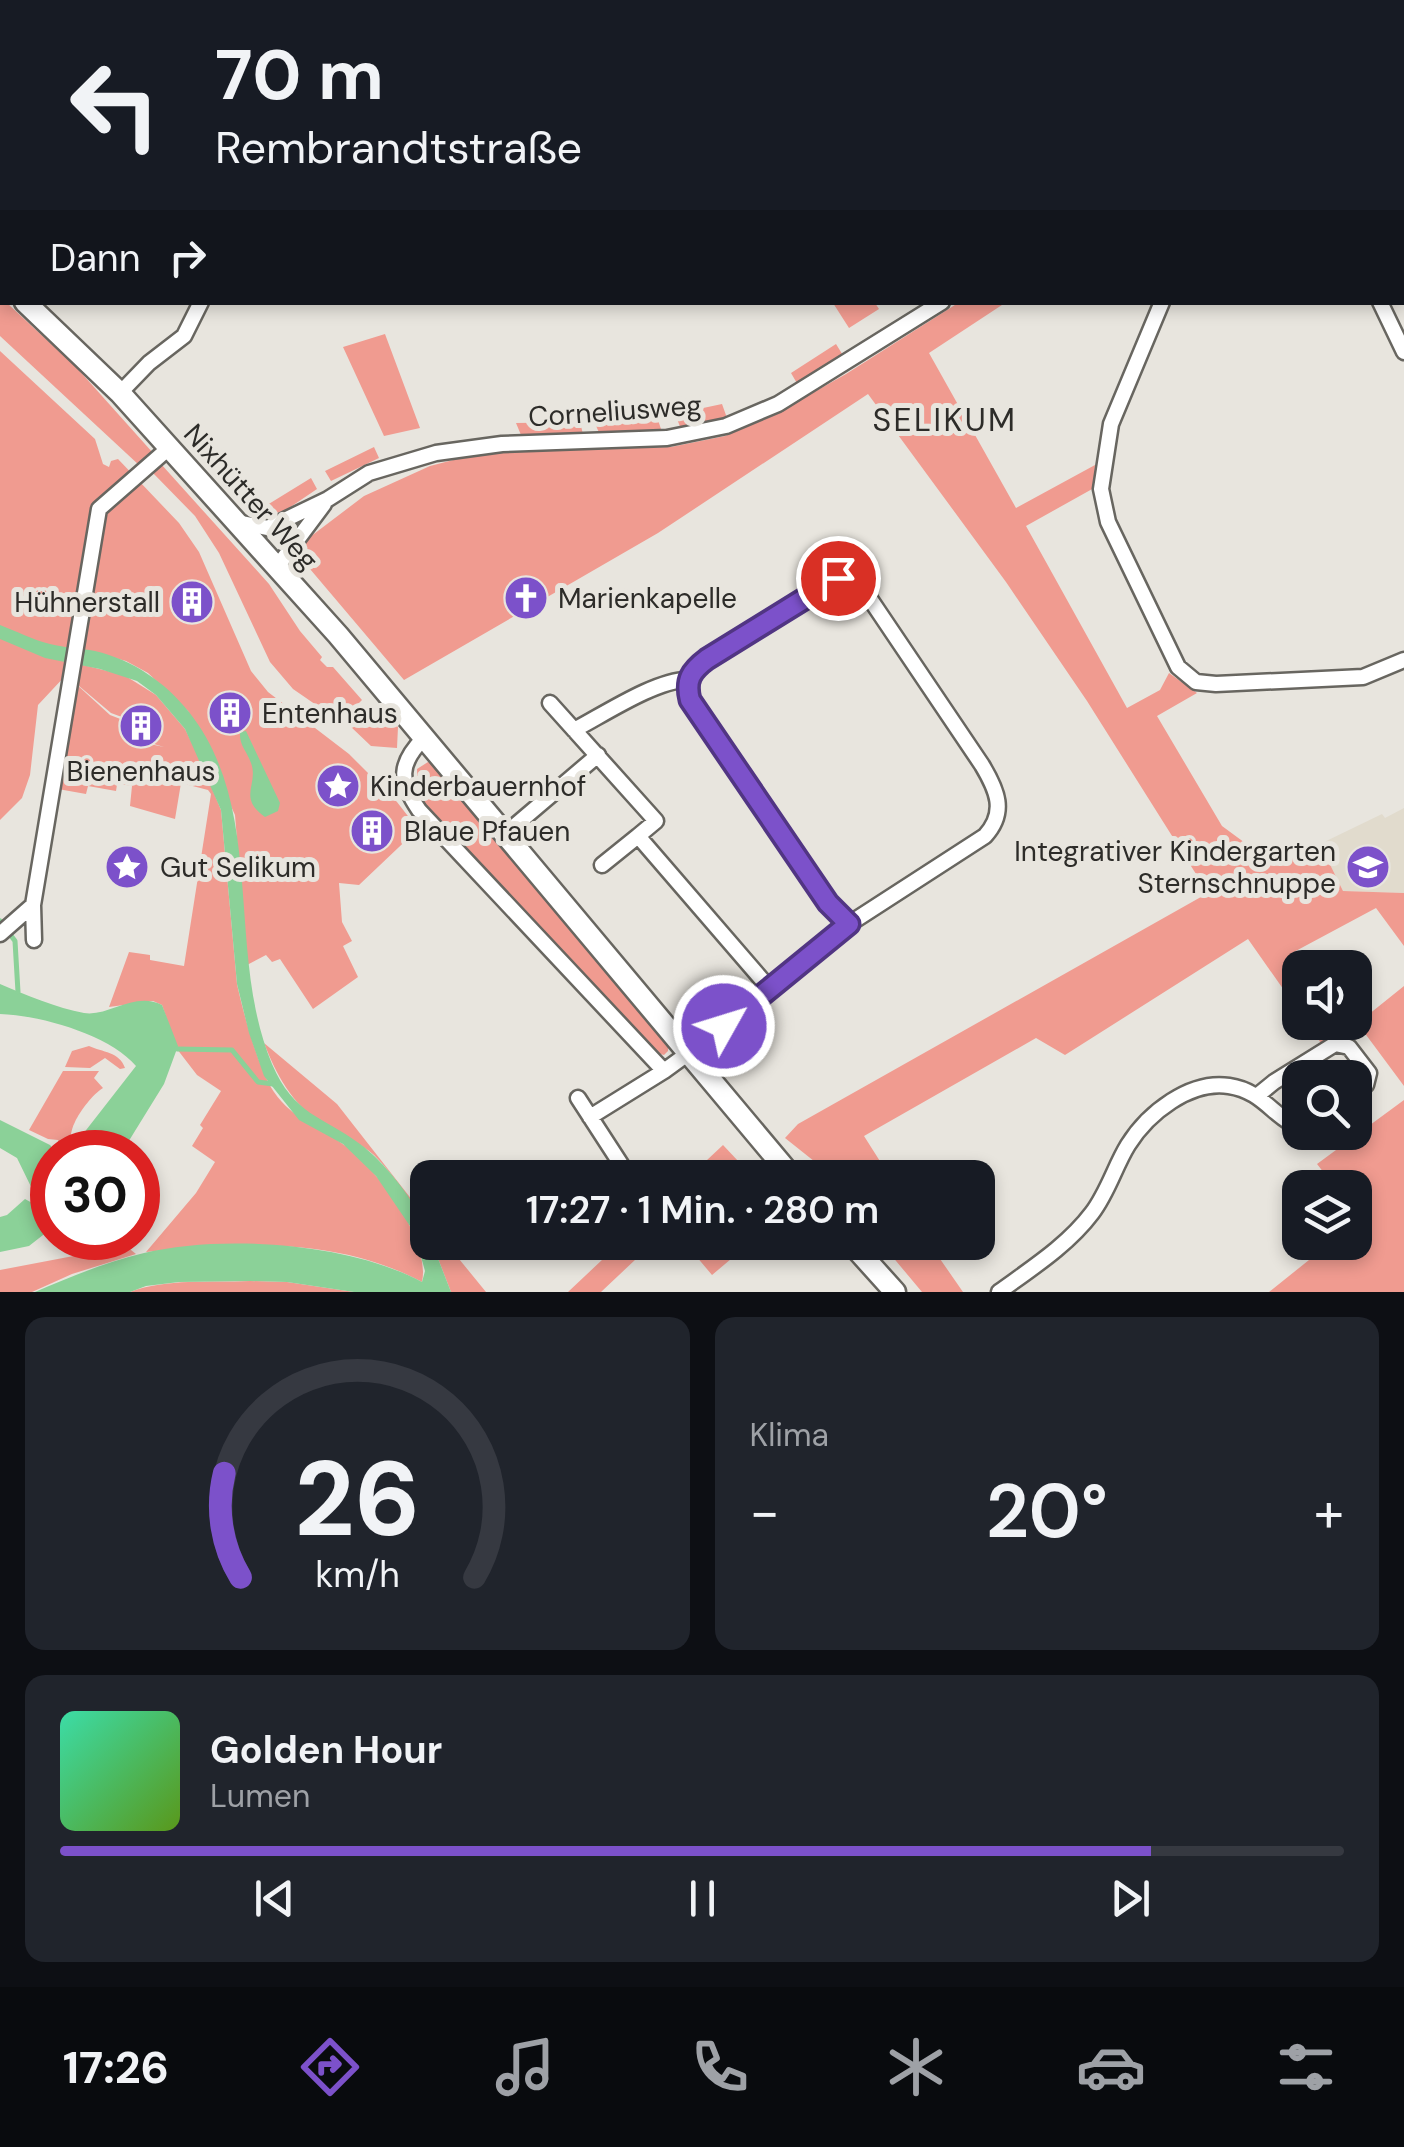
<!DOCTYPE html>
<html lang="de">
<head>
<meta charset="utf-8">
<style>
	:root { --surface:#171b24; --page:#20242c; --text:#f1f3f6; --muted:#9ea1a6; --line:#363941; --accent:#7c51ca }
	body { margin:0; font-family:"DM Sans",sans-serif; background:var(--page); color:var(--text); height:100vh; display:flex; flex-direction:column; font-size:38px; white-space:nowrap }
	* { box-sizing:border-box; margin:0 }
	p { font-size:32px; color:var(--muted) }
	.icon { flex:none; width:55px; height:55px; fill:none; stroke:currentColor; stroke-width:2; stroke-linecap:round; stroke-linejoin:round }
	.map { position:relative; height:1292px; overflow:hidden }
	.drawer { display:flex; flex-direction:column; gap:25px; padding:25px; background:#0d0f14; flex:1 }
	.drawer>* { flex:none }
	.guide { position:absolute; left:0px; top:0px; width:1405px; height:305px; box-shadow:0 5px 15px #0003; background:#171b24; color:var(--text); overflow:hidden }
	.fabs { position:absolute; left:1282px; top:950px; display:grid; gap:20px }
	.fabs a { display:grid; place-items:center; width:90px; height:90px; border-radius:20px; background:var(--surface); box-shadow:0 5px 15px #0003; font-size:50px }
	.speed { position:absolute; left:30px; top:1130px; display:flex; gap:20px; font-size:50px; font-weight:700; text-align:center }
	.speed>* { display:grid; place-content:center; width:130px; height:130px; border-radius:50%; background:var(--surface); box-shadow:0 5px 15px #0003; line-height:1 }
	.speed .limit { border:15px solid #d22; background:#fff; color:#111 }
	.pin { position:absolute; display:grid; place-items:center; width:85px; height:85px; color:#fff; margin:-42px; border:5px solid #fff; border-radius:50%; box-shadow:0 2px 10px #0007 }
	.me { position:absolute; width:110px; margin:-55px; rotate:51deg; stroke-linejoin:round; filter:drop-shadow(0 0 8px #0008) }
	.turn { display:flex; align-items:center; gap:35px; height:210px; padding:0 50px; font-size:45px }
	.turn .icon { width:130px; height:130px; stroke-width:2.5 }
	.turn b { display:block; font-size:70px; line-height:85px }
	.then { display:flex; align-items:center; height:95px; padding:0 50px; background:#0003; gap:20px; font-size:38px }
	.big { font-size:75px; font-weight:600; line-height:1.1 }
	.drawer .tile { flex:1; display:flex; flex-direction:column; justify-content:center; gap:15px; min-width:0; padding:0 35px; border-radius:20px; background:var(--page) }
	.drawer .dial { align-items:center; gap:0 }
	.dial svg { height:260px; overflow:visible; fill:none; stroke:var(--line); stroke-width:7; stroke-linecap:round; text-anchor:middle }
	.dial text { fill:var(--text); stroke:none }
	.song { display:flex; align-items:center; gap:30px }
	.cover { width:120px; height:120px; border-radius:15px; background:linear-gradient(135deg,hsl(160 70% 55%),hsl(90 70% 35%)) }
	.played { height:10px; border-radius:5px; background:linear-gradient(90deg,var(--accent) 85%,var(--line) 85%) }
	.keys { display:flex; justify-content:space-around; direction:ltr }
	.heat { display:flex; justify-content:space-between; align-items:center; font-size:55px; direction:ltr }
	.drawer .tiles { flex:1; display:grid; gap:25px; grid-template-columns:1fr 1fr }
	.tile:last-child { grid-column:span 2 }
	.trip { position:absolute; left:410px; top:1160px; width:585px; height:100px; border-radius:20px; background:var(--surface); box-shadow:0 5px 15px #0003; font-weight:600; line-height:100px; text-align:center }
	.tabs { display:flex; height:160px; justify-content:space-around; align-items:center; background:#090b0e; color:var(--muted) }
	.tabs .icon { width:70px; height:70px }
	.tabs .on { color:var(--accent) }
	.tabs b { font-size:45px; color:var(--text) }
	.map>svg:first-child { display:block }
	.built { fill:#e1dbcd }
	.green { fill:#f09b90 }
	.water { fill:#8bd198 }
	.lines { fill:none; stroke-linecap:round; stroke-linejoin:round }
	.stream { stroke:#8bd198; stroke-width:5 }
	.minor-casing { stroke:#686660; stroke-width:19 }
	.secondary-casing { stroke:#686660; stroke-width:25 }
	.minor { stroke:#fff; stroke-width:14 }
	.secondary { stroke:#fff; stroke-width:20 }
	.route-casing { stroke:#513583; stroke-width:25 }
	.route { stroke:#7c51ca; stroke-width:18 }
	.labels { text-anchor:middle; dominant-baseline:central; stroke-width:10; stroke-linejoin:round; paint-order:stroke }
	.street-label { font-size:28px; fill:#2d2c29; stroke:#e8e5de }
	.poi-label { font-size:28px; fill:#2d2c29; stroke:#e8e5de; text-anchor:start }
	.quarter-label { font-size:32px; letter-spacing:2.5px; fill:#2d2c29; stroke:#e8e5de }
</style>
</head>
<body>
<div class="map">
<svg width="1404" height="1292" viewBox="0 0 1404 1292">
	<rect width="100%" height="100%" fill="#e8e5de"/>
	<path class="built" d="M1404,808V893L1343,891L1320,844L1382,814L1385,818Z"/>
	<path class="green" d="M0,0H122L2,2L0,180Z
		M1156,0H1401L1404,3V110L1402,2Z
		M0,296L2,302L7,303L76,367L153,453L140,466L0,336Z
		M833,303H875L879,309L849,328Z
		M958,303H1005L929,353L1016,508L1095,465L1094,488L1026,526L1127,708L1160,690L1169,673L1197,693L1157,716L1222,826L1256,851L1320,844L1343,891L1404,893V946L1376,908L1292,953L1300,967V1013L1248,939L1065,1055L1036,1038L864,1136L890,1177H834L785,1138L798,1124L1208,893L1087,701L1006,582L868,394L658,533L404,680L299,556L306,540L364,496L430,466L488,451L671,447L725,436L770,417L846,374Z
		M385,334L420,428L384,436L343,347Z
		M836,344L844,357L798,385L791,373Z
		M0,351L95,439L103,464L109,467L111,461L118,459L179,523L199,552L251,671L268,692L349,754L397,802L418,829L359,885L339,883L342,922L352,941L343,946L358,977L313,1009L280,959L272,962L266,955L247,965L235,815L188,711L148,673L126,661L81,649L79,664L124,675L156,695L185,729L199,757L221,810L237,984C243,1012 259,1070 274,1092C293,1120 321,1127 347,1147C379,1172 431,1240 422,1282C338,1237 238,1242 146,1252L196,1193L215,1162L192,1146L203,1128L200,1125L221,1091L197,1075L177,1049L162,1005L153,1001L109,1007L129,952L150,955V960L184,966L211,794L208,790L181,783L175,819L130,806L132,786L120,784L122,771L91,763L119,772L116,791L88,786L86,794L58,789L75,683L110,715L136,725L137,740L126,739L164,747L140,740L138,723L111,713L66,675L38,705L30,775L22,798L0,820Z
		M722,404L727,418L681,429L675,414Z
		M657,417L662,432L600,435L594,421Z
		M580,422L583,434L521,435L516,423Z
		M374,447L379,458L331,481L325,471Z
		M161,464L269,584L300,631L322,657L320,660L327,667H333L362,700L343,719L338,720L293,689L270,662L219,553L195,516L152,472Z
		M311,478L317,489L286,510L264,517L259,510Z
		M374,704L398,727L397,748L371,746L350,726Z
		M428,762L435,765L668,1045V1051L664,1055L657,1053L426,805L418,790L417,769Z
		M1404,986V1086L1358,1024L1323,1046L1307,1023H1358Z
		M264,1043L337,1104L427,1219V1230C412,1204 396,1177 374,1155C359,1142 338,1133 321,1123C292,1104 276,1074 264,1043Z
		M89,1046C102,1052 120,1052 125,1068L120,1069L105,1058L90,1068L65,1067L72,1051Z
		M63,1071H99L94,1078L103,1088C93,1094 80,1111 75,1122C70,1131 72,1138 66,1147H61L58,1140L48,1139L29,1130Z
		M1404,1100V1292H1269L1314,1256L1304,1243L1355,1242V1188L1335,1187L1317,1164Z
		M723,1145L739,1162L722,1177H689Z
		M432,1243H446L486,1292H451Z
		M620,1243H653L601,1292H568Z
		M685,1243H750L712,1275Z
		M881,1243H929L963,1292H922Z
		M126,1246L136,1254L72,1274L32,1292H0V1270Z
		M250,1281L287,1282L354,1292H130C167,1278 210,1283 250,1281Z"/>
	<path class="water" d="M0,625C16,631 33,640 50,644C65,648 80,648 95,651C133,660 165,682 189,712C267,810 225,952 272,1064C294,1115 322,1116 360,1144C384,1161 427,1213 428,1242L432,1243L451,1292H354L287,1282L250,1281L179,1282L146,1286L130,1292H35C70,1277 106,1262 144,1253C223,1234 350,1243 422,1282L425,1271L414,1232L376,1176L343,1144L299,1120L264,1076L249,1033L237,984L221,810L185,729L156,695L137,681L100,669L45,658L0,639Z
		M246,731L280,803L278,811L265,817C237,797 259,785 251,763C247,751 239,746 240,732Z
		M0,984C26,995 57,1008 84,1013C109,1017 134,991 162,1005L178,1046L164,1084L122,1152H69L136,1066C110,1035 40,1015 0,1014Z
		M0,1120L50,1145L56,1152H52V1228L29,1246L0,1252V1217L7,1215L25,1199L34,1204L37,1199L17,1158L0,1148Z"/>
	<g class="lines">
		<path class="stream" d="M0,921L15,941L18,992
			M177,1049L232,1050L258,1082L273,1084"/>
		<defs>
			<path id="minor" d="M626,0L628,2
				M989,0L991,2
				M309,2L311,0
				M859,2L863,0
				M1162,302L1111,424L1101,489L1108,522L1178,667L1196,682L1216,684L1363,677L1404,660
				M1380,302L1404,352
				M120,393L149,363L184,336L201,302
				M236,522L268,528L328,499L369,473L436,453L502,444L667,438L726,426L778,404L942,302
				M277,567L324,504
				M550,703L656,821L638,836
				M574,730C603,715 657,679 688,680
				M424,738C398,764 399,781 419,810L664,1071L590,1117
				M504,835L598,755
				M602,865L638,836L770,989
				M33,905L34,940
				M0,934L33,905L99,509L170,447
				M664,1071L701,1044L849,924L985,836C1007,812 997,790 982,765L864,590L856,582L838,578L697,666C687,677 686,686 690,700L828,903L849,924
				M1258,1095L1274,1082L1335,1044L1349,1047L1369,1073L1366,1085L1355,1093
				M578,1098L626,1172
				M999,1292C1032,1268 1068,1245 1092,1213C1108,1192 1115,1166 1128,1145C1148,1113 1190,1080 1229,1086C1263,1091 1273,1117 1300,1128"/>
			<path id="secondary" d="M0,280L2,282
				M25,302L120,393L338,635L793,1178
				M850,1242L895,1292"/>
		</defs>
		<use href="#minor" class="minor-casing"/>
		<use href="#secondary" class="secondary-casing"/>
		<use href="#minor" class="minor"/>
		<use href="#secondary" class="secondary"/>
	</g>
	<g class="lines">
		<defs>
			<path id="route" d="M724,1026L849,924L828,903L690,700C685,680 691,671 707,659L838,578"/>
		</defs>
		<use href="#route" class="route-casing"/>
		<use href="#route" class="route"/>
	</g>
	<defs>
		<symbol id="church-disc" viewBox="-11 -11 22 22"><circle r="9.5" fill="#7c51ca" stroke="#e8e5de"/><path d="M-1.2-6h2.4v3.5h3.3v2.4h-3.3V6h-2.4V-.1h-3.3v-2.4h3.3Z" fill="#fff"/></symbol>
		<symbol id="building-disc" viewBox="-11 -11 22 22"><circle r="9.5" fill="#7c51ca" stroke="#e8e5de"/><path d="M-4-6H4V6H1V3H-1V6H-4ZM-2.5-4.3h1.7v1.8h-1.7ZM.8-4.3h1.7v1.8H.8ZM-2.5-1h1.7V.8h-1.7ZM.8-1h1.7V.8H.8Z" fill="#fff"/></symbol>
		<symbol id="sight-disc" viewBox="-11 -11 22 22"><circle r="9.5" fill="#7c51ca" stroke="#e8e5de"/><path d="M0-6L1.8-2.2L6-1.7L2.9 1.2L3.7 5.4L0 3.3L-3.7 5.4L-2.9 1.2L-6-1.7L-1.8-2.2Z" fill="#fff"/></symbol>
		<symbol id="school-disc" viewBox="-11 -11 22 22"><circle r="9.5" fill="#7c51ca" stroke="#e8e5de"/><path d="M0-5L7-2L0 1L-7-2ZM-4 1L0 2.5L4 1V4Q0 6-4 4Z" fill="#fff"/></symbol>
	</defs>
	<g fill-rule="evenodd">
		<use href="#church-disc" x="501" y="573" width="50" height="50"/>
		<use href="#building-disc" x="167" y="577" width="50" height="50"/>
		<use href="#building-disc" x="205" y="688" width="50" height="50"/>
		<use href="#building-disc" x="116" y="701" width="50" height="50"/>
		<use href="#sight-disc" x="313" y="761" width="50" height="50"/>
		<use href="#building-disc" x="347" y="806" width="50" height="50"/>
		<use href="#sight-disc" x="102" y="842" width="50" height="50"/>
		<use href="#school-disc" x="1343" y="842" width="50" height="50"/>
	</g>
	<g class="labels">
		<g class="street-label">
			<text transform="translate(615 411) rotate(-4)">Corneliusweg</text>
			<text transform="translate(251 497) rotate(48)">Nixhütter Weg</text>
		</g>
		<g class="poi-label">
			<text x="558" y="598">Marienkapelle</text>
			<text x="160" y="602" text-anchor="end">Hühnerstall</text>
			<text x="262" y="713">Entenhaus</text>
			<text x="141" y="771" text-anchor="middle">Bienenhaus</text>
			<text x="370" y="786">Kinderbauernhof</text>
			<text x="404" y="831">Blaue Pfauen</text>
			<text x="1336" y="851" text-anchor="end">Integrativer Kindergarten<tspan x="1336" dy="32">Sternschnuppe</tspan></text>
			<text x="160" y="867">Gut Selikum</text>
		</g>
		<g class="quarter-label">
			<text x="945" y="420">SELIKUM</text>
		</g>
	</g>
</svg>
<div class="fabs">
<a><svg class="icon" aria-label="sound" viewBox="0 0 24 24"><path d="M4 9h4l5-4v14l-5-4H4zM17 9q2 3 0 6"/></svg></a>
<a><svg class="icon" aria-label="search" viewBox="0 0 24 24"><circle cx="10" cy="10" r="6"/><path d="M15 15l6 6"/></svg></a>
<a><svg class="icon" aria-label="layers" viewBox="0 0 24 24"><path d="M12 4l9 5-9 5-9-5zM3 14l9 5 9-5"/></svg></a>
</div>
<div class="speed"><div class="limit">30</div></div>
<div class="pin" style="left:838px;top:578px;background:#d93025"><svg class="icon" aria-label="arrive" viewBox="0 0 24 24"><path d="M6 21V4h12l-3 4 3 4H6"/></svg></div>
<svg class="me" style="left:724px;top:1026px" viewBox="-20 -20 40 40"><circle r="17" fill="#7c51ca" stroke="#fff" stroke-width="3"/><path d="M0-11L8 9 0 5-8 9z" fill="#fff"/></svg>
<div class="trip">17:27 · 1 Min. · 280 m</div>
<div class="guide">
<div class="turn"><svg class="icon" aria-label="left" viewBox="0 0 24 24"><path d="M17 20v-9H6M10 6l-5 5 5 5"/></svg><div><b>70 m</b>Rembrandtstraße</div></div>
<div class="then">Dann<svg class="icon" aria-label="right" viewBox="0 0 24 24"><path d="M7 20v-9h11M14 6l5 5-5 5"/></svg></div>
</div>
</div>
<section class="drawer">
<div class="tiles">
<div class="tile dial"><svg viewBox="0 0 100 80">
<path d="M14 69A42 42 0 1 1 86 69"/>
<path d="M14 69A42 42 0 0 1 9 37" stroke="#7c51ca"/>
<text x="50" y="56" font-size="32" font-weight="700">26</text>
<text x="50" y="72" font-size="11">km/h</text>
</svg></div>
<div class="tile"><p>Klima</p>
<div class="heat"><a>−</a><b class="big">20°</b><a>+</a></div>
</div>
<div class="tile">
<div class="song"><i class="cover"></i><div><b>Golden Hour</b><p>Lumen</p></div></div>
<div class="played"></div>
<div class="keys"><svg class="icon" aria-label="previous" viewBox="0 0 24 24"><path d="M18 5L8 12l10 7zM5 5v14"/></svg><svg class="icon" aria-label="pause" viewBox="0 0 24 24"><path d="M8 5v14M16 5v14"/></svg><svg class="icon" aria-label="next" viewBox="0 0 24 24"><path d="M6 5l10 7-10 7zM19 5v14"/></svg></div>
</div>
</div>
</section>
<nav class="tabs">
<b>17:26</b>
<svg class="icon on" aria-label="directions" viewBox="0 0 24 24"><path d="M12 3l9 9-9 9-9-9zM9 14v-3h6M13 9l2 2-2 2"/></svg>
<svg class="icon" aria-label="music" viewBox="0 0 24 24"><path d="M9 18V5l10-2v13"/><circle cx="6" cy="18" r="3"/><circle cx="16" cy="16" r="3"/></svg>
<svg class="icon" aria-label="phone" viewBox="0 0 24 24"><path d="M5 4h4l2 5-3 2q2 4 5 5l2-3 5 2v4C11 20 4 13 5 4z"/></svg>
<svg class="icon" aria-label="climate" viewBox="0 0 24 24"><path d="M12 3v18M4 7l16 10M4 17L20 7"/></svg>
<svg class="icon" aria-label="car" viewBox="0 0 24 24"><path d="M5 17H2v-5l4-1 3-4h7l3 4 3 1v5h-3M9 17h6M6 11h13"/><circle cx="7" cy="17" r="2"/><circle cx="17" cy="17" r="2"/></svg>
<svg class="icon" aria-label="filters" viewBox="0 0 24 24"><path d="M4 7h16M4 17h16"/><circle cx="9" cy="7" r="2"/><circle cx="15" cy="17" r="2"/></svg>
</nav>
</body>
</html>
